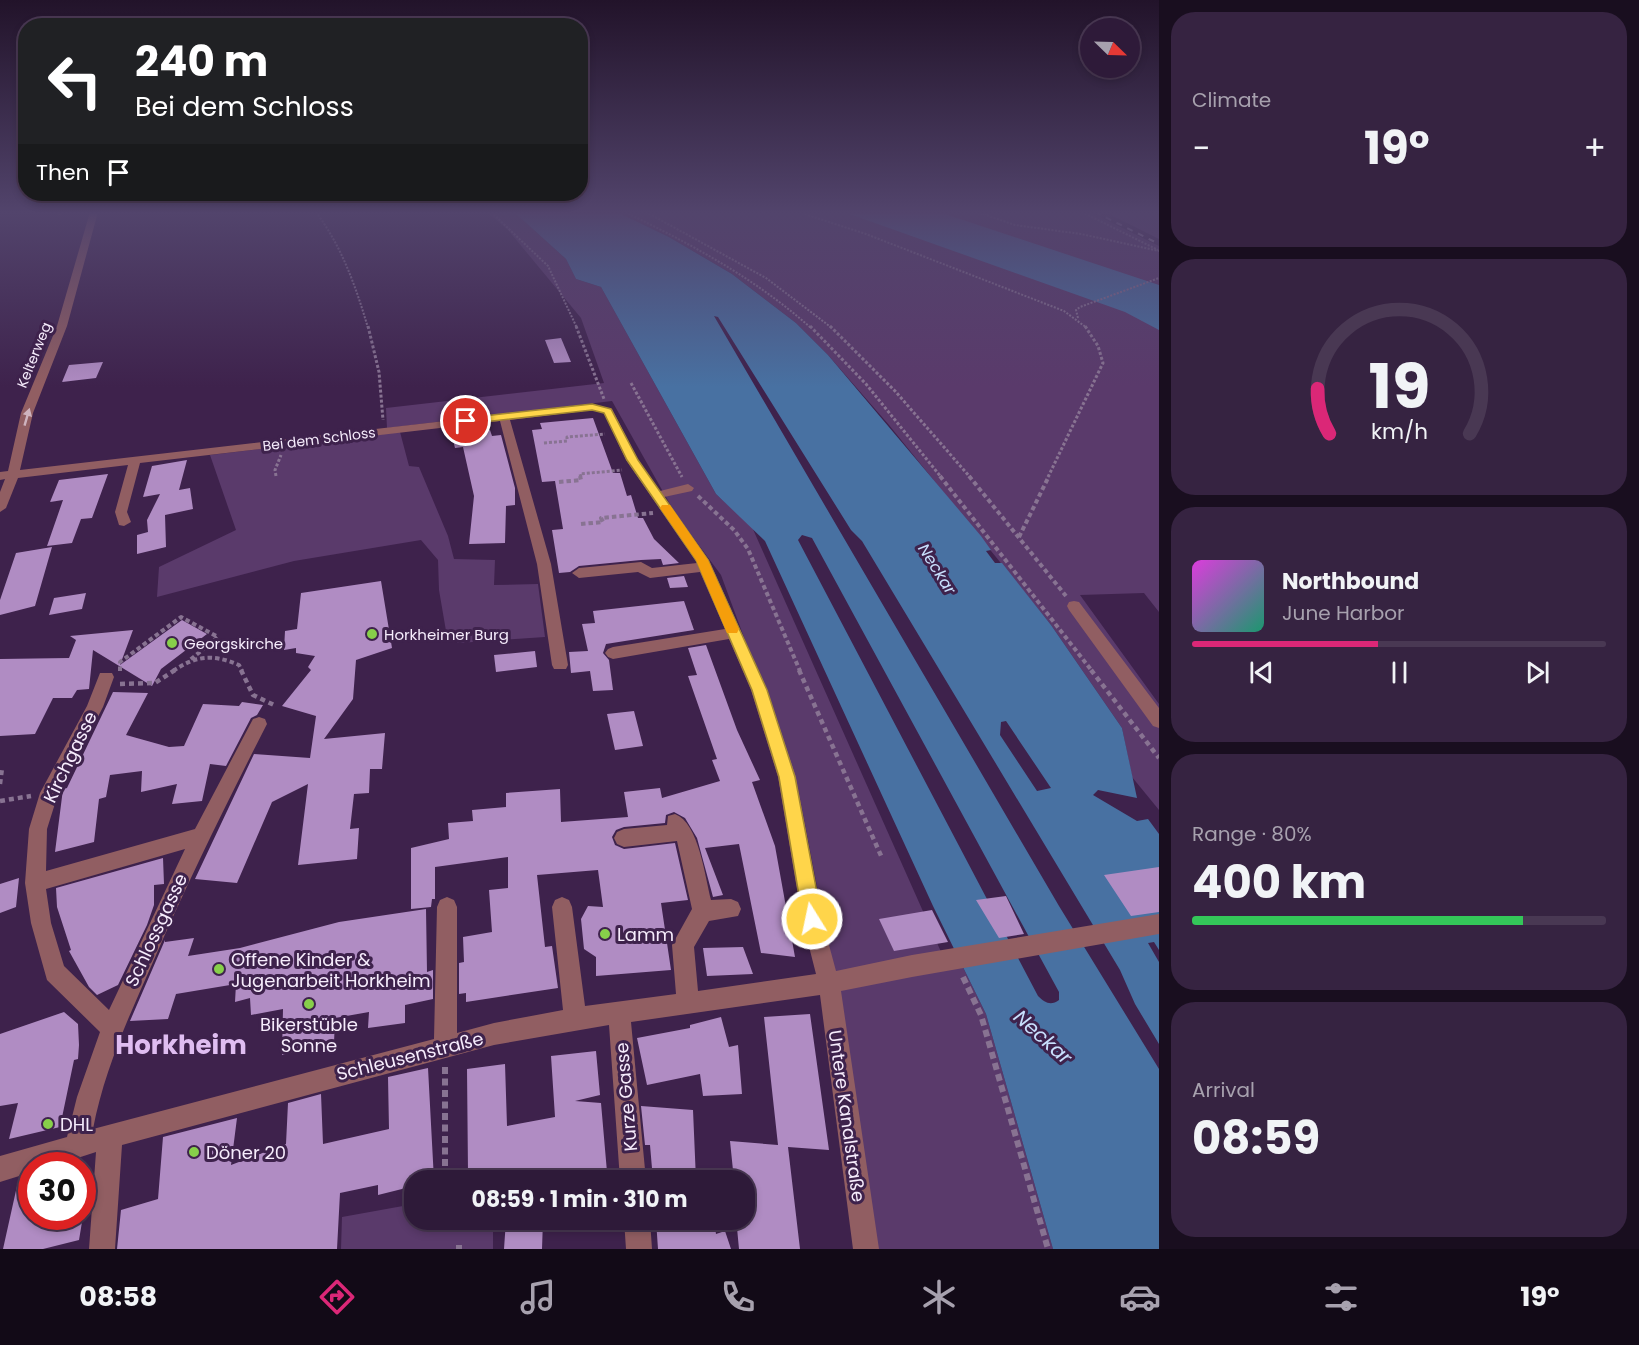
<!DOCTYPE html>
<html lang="en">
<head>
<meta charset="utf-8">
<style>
	:root { --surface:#2e1a39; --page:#362341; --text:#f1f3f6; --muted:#a7a1ae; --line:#493853; --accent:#db2777 }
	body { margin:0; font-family:Poppins,sans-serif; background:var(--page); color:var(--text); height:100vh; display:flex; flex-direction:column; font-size:22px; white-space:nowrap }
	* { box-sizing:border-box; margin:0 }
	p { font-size:20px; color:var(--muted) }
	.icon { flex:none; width:33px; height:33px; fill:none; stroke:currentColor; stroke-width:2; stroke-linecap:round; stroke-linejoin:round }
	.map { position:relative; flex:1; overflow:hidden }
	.panel { display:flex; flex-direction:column; gap:12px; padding:12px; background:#190e1f; width:480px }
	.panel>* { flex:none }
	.hud { position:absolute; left:18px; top:18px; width:570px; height:183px; border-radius:24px; box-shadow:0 3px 9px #0003,0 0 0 2px var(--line); background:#202124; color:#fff; overflow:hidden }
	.needle { width:39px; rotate:113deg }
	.fabs { position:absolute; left:1080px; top:18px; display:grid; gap:12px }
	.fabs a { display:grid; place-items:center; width:60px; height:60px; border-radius:50%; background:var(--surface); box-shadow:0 3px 9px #0003,0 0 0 2px var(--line); font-size:30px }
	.speed { position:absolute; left:18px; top:1152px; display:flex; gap:12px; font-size:30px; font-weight:700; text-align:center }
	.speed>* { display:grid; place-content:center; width:78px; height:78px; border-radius:50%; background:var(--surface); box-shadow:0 3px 9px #0003,0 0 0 2px var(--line); line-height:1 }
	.speed .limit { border:9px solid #d22; background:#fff; color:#111 }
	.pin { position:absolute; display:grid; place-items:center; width:51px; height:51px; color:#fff; margin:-26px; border:3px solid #fff; border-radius:50%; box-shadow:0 2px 6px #0007 }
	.me { position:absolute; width:66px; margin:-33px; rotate:350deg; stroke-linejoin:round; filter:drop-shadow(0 0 4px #0008) }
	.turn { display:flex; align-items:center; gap:21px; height:126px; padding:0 18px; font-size:27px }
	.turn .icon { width:78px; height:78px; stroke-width:2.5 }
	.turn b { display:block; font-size:42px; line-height:51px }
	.then { display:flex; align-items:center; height:57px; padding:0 18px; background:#0003; gap:12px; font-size:22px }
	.big { font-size:45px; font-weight:700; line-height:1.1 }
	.panel .tile { flex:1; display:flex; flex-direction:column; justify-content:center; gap:9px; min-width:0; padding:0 21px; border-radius:24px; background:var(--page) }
	.panel .dial { align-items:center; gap:0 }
	.dial svg { height:156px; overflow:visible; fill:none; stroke:var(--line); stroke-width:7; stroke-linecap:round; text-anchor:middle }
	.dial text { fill:var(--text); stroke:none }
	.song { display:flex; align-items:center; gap:18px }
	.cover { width:72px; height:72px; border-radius:9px; background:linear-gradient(135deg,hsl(300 70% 55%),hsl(160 70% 35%)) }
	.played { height:6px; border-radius:3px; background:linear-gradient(90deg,var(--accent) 45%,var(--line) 45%) }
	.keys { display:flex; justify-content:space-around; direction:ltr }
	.heat { display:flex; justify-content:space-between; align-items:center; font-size:33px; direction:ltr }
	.charge { height:9px; border-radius:4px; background:linear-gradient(90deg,#34c759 80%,var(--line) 0) }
	.trip { position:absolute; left:404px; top:1170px; width:351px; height:60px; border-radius:24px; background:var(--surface); box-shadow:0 3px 9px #0003,0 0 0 2px var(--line); font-weight:700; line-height:60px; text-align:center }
	.menu { display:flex; height:96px; justify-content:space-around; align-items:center; background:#120a17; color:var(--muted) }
	.menu .icon { width:42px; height:42px }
	.menu .current { color:var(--accent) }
	.menu b { font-size:27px; color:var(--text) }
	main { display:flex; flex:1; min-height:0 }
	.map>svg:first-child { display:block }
	.green { fill:#5a3a6b }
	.water { fill:#4871a2; fill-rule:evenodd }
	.building { fill:#b08cc3 }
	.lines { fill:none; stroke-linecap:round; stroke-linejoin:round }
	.path-far4 { stroke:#887392; stroke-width:2; stroke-dasharray:2 1.5; stroke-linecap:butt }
	.path-far3 { stroke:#887392; stroke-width:3; stroke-dasharray:3 2; stroke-linecap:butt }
	.path-far2 { stroke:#887392; stroke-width:4; stroke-dasharray:4.5 3; stroke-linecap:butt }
	.path-far1 { stroke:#887392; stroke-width:4.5; stroke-dasharray:5 4; stroke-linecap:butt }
	.path { stroke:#887392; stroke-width:6; stroke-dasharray:7 4.5; stroke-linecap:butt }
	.minor { fill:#915e62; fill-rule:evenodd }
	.rail { stroke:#a08eaa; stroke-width:2; stroke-dasharray:6 6; stroke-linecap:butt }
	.oneway { fill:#ceb3be }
	.route { fill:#ffd54a; stroke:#a68a30; stroke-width:1.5 }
	.slow { fill:#f59e0b }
	.poi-dot { fill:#87cf4a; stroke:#3e224c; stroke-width:2 }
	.labels { text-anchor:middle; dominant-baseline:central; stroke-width:6; stroke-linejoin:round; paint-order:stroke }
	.far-street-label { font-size:14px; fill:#f6ecfc; stroke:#3e224c }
	.poi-label { font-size:15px; fill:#f6ecfc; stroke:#3e224c; text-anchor:start }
	.water-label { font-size:16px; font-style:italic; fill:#c8e0fd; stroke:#3e224c }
	.near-street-label { font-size:18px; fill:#f6ecfc; stroke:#3e224c }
	.near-poi-label { font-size:18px; fill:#f6ecfc; stroke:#3e224c; text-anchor:start }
	.near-water-label { font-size:20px; font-style:italic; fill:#c8e0fd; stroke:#3e224c }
	.near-district-label { font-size:26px; font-weight:bold; fill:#dfbdf1; stroke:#3e224c }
</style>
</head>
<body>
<main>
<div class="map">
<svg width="1159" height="1249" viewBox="0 0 1159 1249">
	<rect width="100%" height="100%" fill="#3e224c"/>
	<path class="green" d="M487,212H514L566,259L576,279L601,287L716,494L752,527L942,954L955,951L986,1014L1053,1249H873L838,995L796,778L721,575L675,513L612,401L387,428L386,408L604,383L581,318L508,230Z
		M617,212H1090L1159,246V612L1144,593L1080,595L1159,704V810L1132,777L1122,728L1051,625L889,425L828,355L796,323L732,274L669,237Z
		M1105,212H1159V239Z
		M400,432L409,466L419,467L448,536L454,559L495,560L494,585L538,584L545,637L458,643L446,631L439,590L438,560L421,540L294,561L157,597L159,567L236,530L210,455Z
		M414,1204V1220H493V1249H341L342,1217Z"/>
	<path class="water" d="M514,212H617L669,237L732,274L796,323L828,355L981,536L991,550L986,551L995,563H1002L1051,625L1122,728L1137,798L1098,790L1093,795L1137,821L1148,819L1159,834V950L1154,942L1148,943L1159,962V1044L1135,1004L1120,970L862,541L851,530L718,317L714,316L1059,906L1159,1069V1249H1053L986,1014L933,906L765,541L716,494L601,287L576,279L566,259ZM802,535L812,538L1059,992V1000C1051,1006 1045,1003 1038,996L798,540ZM1006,721L1051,788L1037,791L1000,735L1001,722Z
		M844,212H939L1159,285V330L1125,312Z"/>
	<path class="building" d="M561,338L571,362L554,363L545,340Z
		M103,362L96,378L62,382L69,365Z
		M593,418L613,473H620L627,496L631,495L638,518H643L654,539L679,563L663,565L661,559L641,560L579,566L570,572L559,573L552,530L563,529L555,481L542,482L532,430L542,429L540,423Z
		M476,429V432L490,430L492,436L501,435L515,488V505L506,506L505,543L469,544L474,496L463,447L455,448L451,432Z
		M187,460L179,490L190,488L193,509L165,515L166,547L137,554V535L148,532L147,520L160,494L143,497L152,466Z
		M108,474L92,518L81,519L72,543L47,546L63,500L50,502L59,480Z
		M52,547L35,606L0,615V600L16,553Z
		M684,576L688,587L670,588L667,578Z
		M381,581L392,648L356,660L353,699L324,739L385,733L382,769H370L369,793L354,794L350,829L359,828L357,859L298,865L308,784L272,802L237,883L195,879L254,754L310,758L316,716L282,706L311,670L308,667L315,656L296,653V648L284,650L285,631L297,629L301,593Z
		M86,593L82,609L49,615L54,598Z
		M684,601L694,630L606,644L603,653L609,660L613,690L593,691L590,671L571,673L569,652L588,651L582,624L595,623L593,611Z
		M182,620L207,634L161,669L152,686L93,650L89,689L77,690L72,698H53L35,734L0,736V659L69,658L76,640L70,636L133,630L120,665Z
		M706,645L737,730L760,780L752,782L775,846L795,957L761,953L739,844L705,848L723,895L713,897L697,838L685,818L674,812L666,815L665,823L624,827L616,830L612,837L615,845L624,849L675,843L688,900L661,903L671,970L596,976V957L584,949L581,919L588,906L603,907L598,870L537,875L545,947L552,946L558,988L466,1002V993L459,994V963L464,962L463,937L492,932L489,890L508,888V857L435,867V899H432L431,907L411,909V848L449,839L448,823L473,821L472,810L506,807V793L560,789L561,822L628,817L624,792L660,788L662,798L720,781L712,760L717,759L688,676L697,675L688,648Z
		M535,651L537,667L496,672L494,655Z
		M113,692L148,693L126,735L169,747L184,746L203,704L239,706L242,702L263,705L257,715L251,718L226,766L210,764L202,801L172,804L177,784L141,792L142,771L110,775L106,797L99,799L94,842L55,852L63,789L67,788Z
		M634,711L643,746L615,750L607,714Z
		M163,858L164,884L154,885V905L147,925L118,985L97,995L89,987L69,951L71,950L57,907L56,888Z
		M1159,867V912L1131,916L1104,875Z
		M19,878L16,907L0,913V884Z
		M1006,896L1024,934L999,938L976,900Z
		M426,909L427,972L433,970V999L405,1005V1023L368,1028L369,1012L335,1018L334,1043L282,1055L283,1009L251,1015L250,998L235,1002L236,984L176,994L168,1019L130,1021L165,940V942L194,938L188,956L240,948L339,922Z
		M932,910L948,942L894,951L879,919Z
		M743,947L753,974L707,976L703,948Z
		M64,1012L78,1024L79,1045L78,1059L74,1060L60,1127L9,1139L18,1103L0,1106V1034Z
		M810,1014L829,1150L788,1147L800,1249H739L737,1228L748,1225L747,1203L744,1200V1180H734L730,1141L778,1145L764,1017Z
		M721,1017L729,1047L738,1045L742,1094L703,1096L700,1074L647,1085L637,1038L690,1028V1025Z
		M596,1051L600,1095L575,1101L601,1103L607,1172L517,1180H507L509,1168L468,1173L467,1069L505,1064L507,1126L555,1117L551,1056Z
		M428,1068L434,1180H414V1186L378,1195V1185L340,1193L337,1249H117L121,1210L158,1199L163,1137L237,1118L231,1165L286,1144L288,1103L321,1094L323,1144L389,1129L388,1077Z
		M641,1106L693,1110L696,1180H653L650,1145H645Z
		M32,1182V1216H83L79,1240L43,1249H3L17,1186Z
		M506,1220H543L542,1249H504Z
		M656,1220H714L716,1234L725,1231L731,1249H658Z"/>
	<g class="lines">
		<path class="path-far4" d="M316,212C342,247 356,287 368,328
			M491,212L548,266L577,328
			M625,212C691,244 756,279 811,328
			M646,212L766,278L832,328
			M798,212L866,234L1064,311L1087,328
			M977,212L1015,225L1081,234L1159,251
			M1082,212L1158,250
			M1078,318L1076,310L1080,307L1159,278"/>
		<path class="path-far3" d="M368,326L379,372L383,420
			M576,326L604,399
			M810,326L866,384L941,477
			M830,326L895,391L970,477
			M631,383L682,477
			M544,443L567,441V437L605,434
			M276,476L275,470L281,455
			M581,477L580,474L622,470
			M1048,477L1103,363L1098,346L1085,326"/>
		<path class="path-far2" d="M940,476L1092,671
			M969,476L1066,596
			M559,482L581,480L580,476
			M698,496L734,530L748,549L800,671
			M581,524L603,522L601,518L653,513
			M1019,537L1049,476
			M120,671V662L181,617L218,637L190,660
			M173,671C197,655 213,654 239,665L242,671"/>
		<path class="path-far1" d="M241,670L253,695L274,705
			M799,670L882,858
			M1091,670L1159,758
			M120,684L155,683L175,670
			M0,784L2,768
			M0,801L31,796"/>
		<path class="path" d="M963,977L981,1015L1048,1249
			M445,1067V1180
			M459,1245V1249"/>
		<path class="minor" d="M56,212H70L59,215Z
			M90,212H98L67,326L33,413L20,470L592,404L612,409L638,460L660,491L688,484L694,488L692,491L664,497L709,560L767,690L796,777L822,919L836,971L912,955L1159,914V934L912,977L841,991L879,1249H853L820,995L631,1022L646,1180H620L609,1025L494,1045L122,1145L115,1249H89L96,1152L53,1166H32V1172L0,1182V1156L67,1137L77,1097L100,1032L47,980L31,923L25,883L29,829L40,793L87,706L100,673H112L114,677L103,707L58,794L47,829L46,871L195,829L253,719L259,717L265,719L267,724C227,802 188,881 153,962C129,1016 104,1071 93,1129L434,1039L437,907L440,900L447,897L454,900L457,907V1033L494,1023L563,1010L552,907L555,900L562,897L569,900L572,907L585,1006L676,994L672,945L692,909L677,841L624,847L617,844L614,838L617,832L624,829L667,825L668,816L675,814C699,823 705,877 711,900L731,899L738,902L741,909L738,916L709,921L694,947L698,991L816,974L802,919L778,777L751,690L729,639L613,659L608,657L605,653L608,649L613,647L725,629L700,572L650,578L638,572L579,578L572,573L579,568L641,562L652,568L697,563L626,460L604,413L592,410L510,420L551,564L568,665L566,669H554L552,665L537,564L500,421L140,463L127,512L131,522L124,526L119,525L115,512L128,465L18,478L6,508L0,512V492L5,479L0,480V472L8,471L21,413L57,326ZM185,849L109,1010L64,966L51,923L46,889Z
			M1074,601L1079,602L1159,708V728L1153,726L1069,610L1067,606L1069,602Z
			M624,1220H650L652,1249H626Z"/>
		<path class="rail" d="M1095,212L1159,244"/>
	</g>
	<defs><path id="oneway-solid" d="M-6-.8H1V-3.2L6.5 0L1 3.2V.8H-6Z" transform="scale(1.5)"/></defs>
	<use class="oneway" href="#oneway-solid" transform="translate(27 417) rotate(-74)"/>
	<linearGradient id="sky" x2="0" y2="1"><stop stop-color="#22132a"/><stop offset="0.55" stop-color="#52446c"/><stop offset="1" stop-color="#52446c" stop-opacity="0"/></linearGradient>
	<rect width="1159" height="387" fill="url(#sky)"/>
	<path class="route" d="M592,404L611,409L638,460L708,560L767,690L795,777L822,919L819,926L812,928L806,926L803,919L779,777L752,690L696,560L627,460L604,413L592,410L466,424L461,421L466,418Z"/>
	<path class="slow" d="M662,505H670L708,560L739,629L737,633H727L696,560L660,508Z"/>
	<g class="poi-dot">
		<circle cx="372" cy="634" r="6"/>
		<circle cx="172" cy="643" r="6"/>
		<circle cx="605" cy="934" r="6"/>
		<circle cx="219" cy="969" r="6"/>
		<circle cx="309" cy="1004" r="6"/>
		<circle cx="48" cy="1124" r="6"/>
		<circle cx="194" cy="1152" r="6"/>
	</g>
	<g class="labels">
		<g class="far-street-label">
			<text transform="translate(34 355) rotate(-68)">Kelterweg</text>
			<text transform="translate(319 439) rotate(-7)">Bei dem Schloss</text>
		</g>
		<g class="poi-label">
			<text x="384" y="634">Horkheimer Burg</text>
			<text x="184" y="643">Georgskirche</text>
		</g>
		<g class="water-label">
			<text transform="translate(937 569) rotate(58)">Neckar</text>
		</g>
		<g class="near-street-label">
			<text transform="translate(70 757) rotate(-64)">Kirchgasse</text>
			<text transform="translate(156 930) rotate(-65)">Schlossgasse</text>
			<text transform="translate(410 1056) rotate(-14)">Schleusenstraße</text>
			<text transform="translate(626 1097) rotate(-95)">Kurze Gasse</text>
			<text transform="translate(847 1116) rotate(82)">Untere Kanalstraße</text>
		</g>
		<g class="near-poi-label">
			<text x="617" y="934">Lamm</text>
			<text x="231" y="959">Offene Kinder &amp;<tspan x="231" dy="21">Jugenarbeit Horkheim</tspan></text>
			<text x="309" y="1024" text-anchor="middle">Bikerstüble<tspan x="309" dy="21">Sonne</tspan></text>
			<text x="60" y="1124">DHL</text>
			<text x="206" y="1152">Döner 20</text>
		</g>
		<g class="near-water-label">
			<text transform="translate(1043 1037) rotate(42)">Neckar</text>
		</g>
		<g class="near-district-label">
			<text x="181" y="1045">Horkheim</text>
		</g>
	</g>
</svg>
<div class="fabs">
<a><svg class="needle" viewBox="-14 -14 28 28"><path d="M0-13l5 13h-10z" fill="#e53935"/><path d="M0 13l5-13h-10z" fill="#a7a1ae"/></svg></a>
</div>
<div class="speed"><div class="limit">30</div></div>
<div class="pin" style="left:466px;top:421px;background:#d93025"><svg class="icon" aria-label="arrive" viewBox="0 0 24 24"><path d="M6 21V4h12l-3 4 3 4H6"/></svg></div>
<svg class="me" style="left:812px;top:919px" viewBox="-20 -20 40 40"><circle r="17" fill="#ffd54a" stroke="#fff" stroke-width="3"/><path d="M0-11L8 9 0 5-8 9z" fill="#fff"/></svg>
<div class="trip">08:59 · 1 min · 310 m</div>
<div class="hud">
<div class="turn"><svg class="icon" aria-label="left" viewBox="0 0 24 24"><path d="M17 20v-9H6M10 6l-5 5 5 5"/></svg><div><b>240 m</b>Bei dem Schloss</div></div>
<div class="then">Then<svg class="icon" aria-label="arrive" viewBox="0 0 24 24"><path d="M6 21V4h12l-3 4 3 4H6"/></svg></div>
</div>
</div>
<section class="panel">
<div class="tile"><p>Climate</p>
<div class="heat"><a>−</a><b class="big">19°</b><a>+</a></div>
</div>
<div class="tile dial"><svg viewBox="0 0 100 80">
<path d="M14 69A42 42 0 1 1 86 69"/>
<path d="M14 69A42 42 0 0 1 8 46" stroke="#db2777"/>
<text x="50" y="56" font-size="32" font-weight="700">19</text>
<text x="50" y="72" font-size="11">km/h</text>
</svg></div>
<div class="tile">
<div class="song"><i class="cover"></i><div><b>Northbound</b><p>June Harbor</p></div></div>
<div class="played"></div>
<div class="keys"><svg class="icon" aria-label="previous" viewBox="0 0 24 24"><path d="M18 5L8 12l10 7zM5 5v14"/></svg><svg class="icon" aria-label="pause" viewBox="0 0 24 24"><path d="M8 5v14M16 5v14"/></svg><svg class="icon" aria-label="next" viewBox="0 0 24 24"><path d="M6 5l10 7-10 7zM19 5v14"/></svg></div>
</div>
<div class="tile"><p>Range · 80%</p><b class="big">400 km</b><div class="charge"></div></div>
<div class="tile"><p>Arrival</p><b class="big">08:59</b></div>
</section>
</main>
<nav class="menu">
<b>08:58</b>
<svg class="icon current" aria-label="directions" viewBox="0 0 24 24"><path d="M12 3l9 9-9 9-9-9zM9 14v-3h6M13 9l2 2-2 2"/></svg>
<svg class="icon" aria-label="music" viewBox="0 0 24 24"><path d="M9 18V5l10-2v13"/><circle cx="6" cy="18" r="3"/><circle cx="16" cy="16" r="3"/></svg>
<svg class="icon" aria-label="phone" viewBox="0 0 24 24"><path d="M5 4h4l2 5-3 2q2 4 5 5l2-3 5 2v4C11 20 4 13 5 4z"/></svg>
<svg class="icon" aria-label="climate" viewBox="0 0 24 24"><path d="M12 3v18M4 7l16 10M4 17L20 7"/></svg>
<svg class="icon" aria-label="car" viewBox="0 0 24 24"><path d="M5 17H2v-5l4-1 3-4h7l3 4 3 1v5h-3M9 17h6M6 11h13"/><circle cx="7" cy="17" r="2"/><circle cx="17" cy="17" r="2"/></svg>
<svg class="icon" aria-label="filters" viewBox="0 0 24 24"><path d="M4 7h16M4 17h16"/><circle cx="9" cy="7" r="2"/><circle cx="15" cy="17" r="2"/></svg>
<b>19°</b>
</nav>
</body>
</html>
